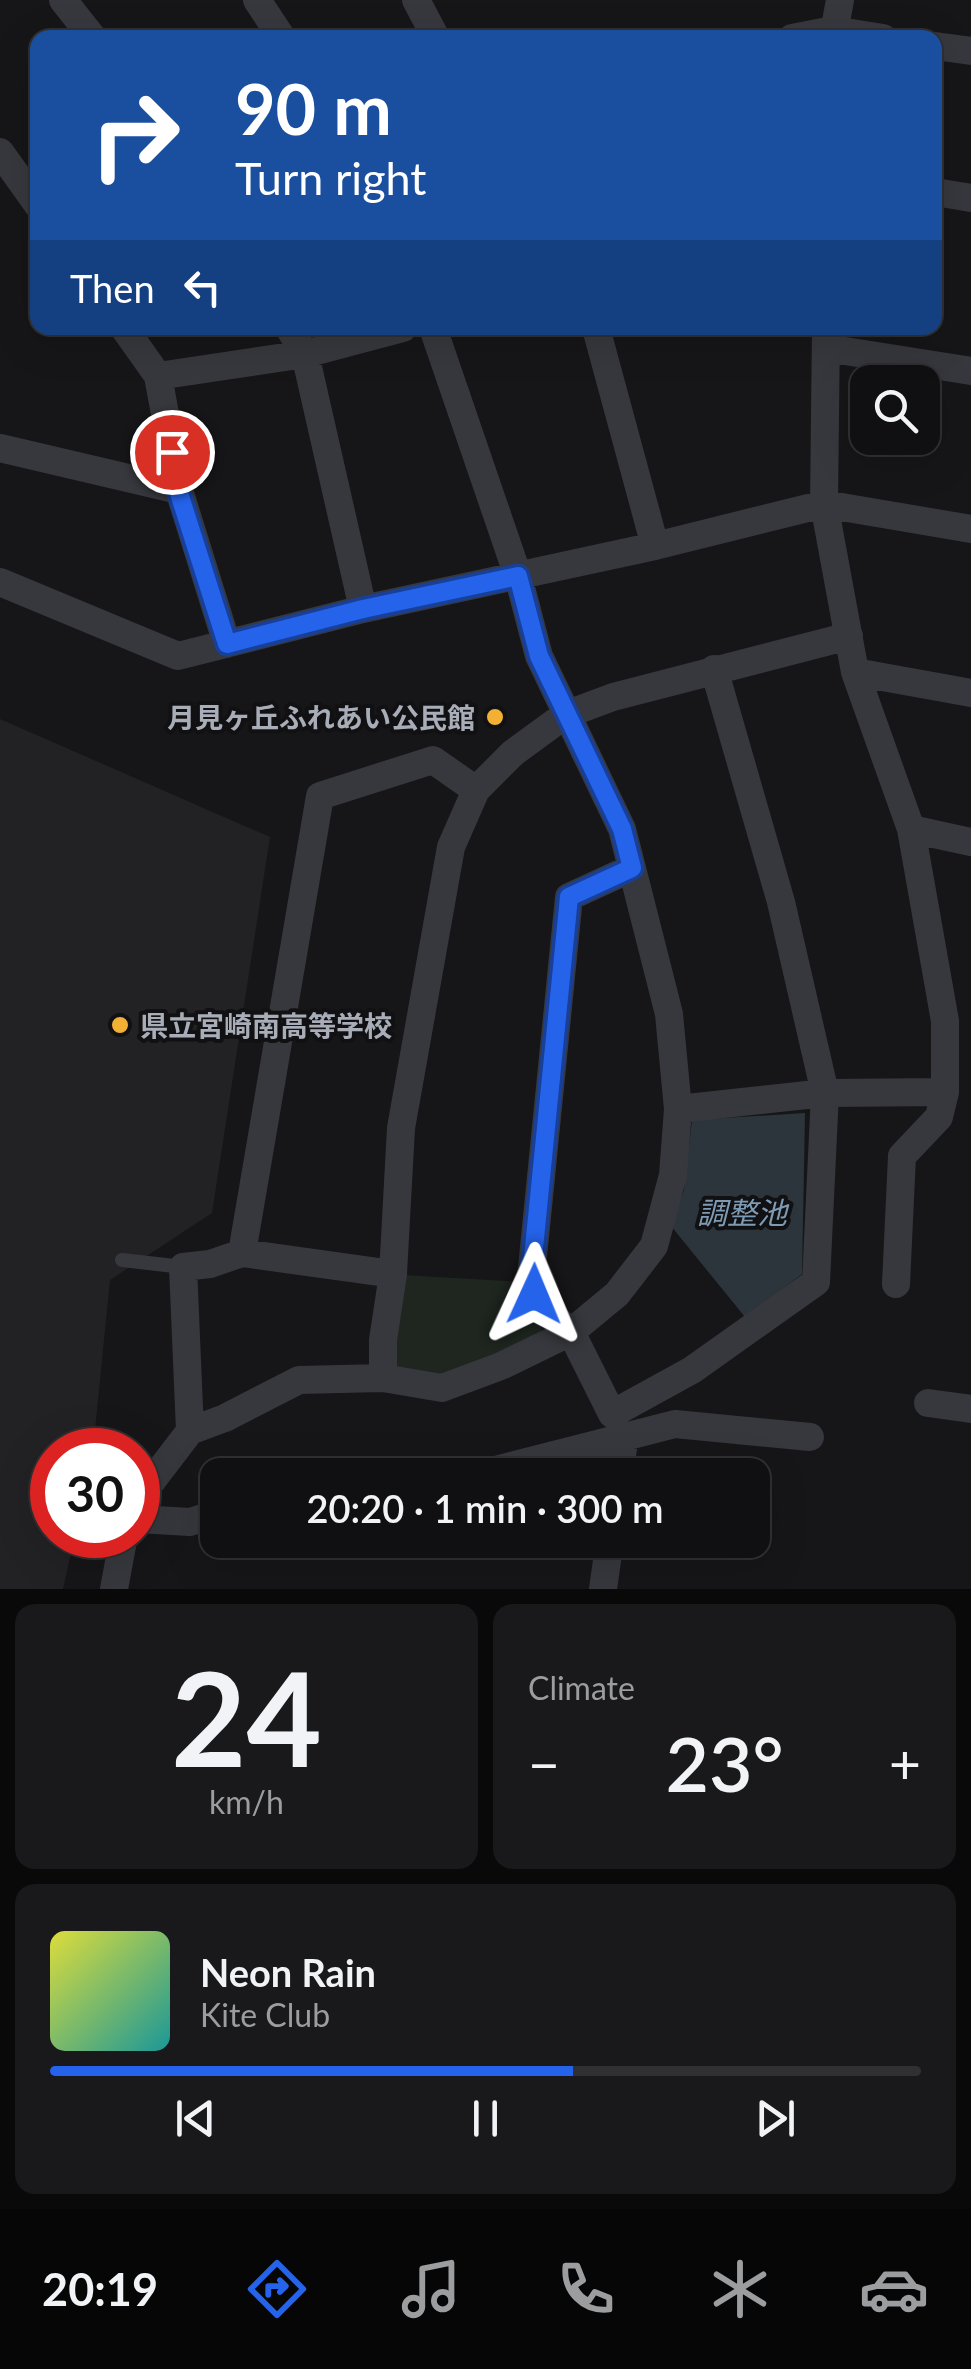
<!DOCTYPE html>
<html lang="en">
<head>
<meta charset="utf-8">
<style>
	:root { --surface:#101012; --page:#19191b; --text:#f1f3f6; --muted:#9c9d9f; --line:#303032; --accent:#2563eb }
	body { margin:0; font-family:Lato,"Noto Sans JP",sans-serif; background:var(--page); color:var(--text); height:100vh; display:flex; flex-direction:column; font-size:38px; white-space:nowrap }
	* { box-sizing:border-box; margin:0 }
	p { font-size:32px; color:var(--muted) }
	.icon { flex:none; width:55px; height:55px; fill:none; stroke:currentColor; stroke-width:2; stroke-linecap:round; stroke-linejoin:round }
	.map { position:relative; height:1589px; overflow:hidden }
	.side { display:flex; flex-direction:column; gap:15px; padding:15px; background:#09090a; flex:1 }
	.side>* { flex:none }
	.hud { position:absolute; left:30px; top:30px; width:912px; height:305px; border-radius:20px; box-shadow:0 10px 40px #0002,0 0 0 2px var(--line); background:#1a4fa0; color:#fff; overflow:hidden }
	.controls { position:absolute; left:850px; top:365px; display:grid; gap:20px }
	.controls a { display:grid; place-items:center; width:90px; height:90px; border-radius:20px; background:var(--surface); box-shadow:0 10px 40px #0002,0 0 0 2px var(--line); font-size:50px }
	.speed { position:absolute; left:30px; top:1428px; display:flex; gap:20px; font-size:50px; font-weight:700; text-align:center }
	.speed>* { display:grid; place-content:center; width:130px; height:130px; border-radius:50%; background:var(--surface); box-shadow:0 10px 40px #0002,0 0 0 2px var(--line); line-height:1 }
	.speed .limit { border:15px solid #d22; background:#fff; color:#111 }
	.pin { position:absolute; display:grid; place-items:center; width:85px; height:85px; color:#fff; margin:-42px; border:5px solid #fff; border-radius:50%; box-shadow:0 2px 10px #0007 }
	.me { position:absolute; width:110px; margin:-55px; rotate:1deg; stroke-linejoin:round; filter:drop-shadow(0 0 8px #0008) }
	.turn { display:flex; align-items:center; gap:35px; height:210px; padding:0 40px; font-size:45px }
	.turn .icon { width:130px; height:130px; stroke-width:2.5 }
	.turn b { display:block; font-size:70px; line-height:85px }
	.then { display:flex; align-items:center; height:95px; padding:0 40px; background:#0003; gap:20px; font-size:38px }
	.big { font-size:75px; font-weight:600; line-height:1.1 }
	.side .widget { flex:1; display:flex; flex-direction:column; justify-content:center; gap:15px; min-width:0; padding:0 35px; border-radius:20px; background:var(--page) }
	.side .dial { align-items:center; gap:0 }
	.dial b { font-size:130px; line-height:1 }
	.song { display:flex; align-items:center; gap:30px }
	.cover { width:120px; height:120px; border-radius:15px; background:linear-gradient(135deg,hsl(60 70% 55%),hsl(180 70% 35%)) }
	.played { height:10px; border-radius:5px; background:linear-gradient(90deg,var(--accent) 60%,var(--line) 60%) }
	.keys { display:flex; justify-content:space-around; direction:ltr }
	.heat { display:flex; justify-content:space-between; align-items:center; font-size:55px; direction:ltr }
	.side .tiles { flex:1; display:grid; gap:15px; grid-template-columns:1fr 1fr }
	.widget:last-child { grid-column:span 2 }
	.trip { position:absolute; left:200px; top:1458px; width:570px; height:100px; border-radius:20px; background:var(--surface); box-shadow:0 10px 40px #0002,0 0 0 2px var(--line); font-weight:600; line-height:100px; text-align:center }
	.menu { display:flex; height:160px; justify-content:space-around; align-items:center; background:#060607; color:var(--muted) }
	.menu .icon { width:70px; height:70px }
	.menu .selected { color:var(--accent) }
	.menu b { font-size:45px; color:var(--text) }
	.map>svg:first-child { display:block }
	.built { fill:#222225 }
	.green { fill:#1e261f }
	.water { fill:#2c353c }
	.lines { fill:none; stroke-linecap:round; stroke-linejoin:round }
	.lane { stroke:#37383d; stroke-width:14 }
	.street { stroke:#37383d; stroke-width:28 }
	.route-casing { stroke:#184099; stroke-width:25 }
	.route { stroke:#2563eb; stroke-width:18 }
	.poi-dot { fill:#f2b134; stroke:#111113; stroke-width:4 }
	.labels { text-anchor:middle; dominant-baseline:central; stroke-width:8; stroke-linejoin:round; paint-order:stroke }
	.poi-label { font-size:28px; font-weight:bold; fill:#a8adb8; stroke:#111113; text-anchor:end }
	.water-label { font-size:30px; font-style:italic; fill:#7f9bb3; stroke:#111113 }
</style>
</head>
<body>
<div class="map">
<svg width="971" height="1589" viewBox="0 0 971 1589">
	<rect width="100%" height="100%" fill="#161618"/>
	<path class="built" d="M0,719L270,837L212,1213L110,1280L93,1450H52V1535H75L63,1589H0Z"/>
	<path class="green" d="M403,1275L522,1282L526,1300L548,1341L433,1383L395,1377L392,1339Z"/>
	<path class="water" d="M805,1113L802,1274L745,1317L671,1226L684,1190L692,1120Z"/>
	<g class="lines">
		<path class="lane" d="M122,1260L183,1267"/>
		<path class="street" d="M63,0L93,38
			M257,0L282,38
			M416,0L436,38
			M792,38L833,30L883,38
			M833,38L840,0
			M935,46L971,51
			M0,152L38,205
			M935,192L971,198
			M124,328L158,376L179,490L227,644
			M289,328L305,354L363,609
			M596,328L655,546
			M826,328L824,504L855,672L911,829L945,1021V1092L939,1117L902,1156L896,1284
			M826,348L971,371
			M158,376L305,354L403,328
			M0,448L179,490
			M0,582L178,656L363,609L655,546L824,504L971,529
			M855,672L971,693
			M911,829L971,842
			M632,868L569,897L531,1277L540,1305L571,1332L612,1414L692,1370L816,1282L825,1093L781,902L714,669
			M678,1109L825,1093L945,1092
			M242,1253L393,1274
			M383,1378V1340L393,1274L401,1128L451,847L476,790L513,753L565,715L613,697L849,636
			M928,1403L971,1409
			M190,1431L183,1267L210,1264L242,1253L320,796L433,760L476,790
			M476,1475L675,1424L810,1437
			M619,1475L625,1435
			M138,1499L190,1431L225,1418L299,1380L383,1378L442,1388L501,1366L571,1332L617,1294L654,1246L673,1175L678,1109L669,1014L622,829L539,656L518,576L433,328
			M138,1519L190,1522L218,1513
			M114,1589L124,1535
			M603,1589L610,1540"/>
	</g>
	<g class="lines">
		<defs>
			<path id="route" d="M172,452L178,490L227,644L363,609L518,576L539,656L622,829L632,868L569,897L531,1278L534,1294"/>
		</defs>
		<use href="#route" class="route-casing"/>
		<use href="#route" class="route"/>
	</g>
	<g class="poi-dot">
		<circle cx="495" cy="717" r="10"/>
		<circle cx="120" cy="1025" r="10"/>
	</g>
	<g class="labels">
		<g class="poi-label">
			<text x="475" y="717">月見ヶ丘ふれあい公民館</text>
			<text x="140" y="1025" text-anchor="start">県立宮崎南高等学校</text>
		</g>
		<g class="water-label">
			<text x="742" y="1212">調整池</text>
		</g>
	</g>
</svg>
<div class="controls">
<a><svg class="icon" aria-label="search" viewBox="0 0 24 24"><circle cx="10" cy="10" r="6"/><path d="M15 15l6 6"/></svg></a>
</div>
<div class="speed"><div class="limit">30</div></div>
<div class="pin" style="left:172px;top:452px;background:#d93025"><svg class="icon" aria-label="arrive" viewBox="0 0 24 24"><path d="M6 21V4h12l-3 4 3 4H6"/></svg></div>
<svg class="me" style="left:534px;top:1294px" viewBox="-20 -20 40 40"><path d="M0-17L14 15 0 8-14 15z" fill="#2563eb" stroke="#fff" stroke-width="4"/></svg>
<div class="trip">20:20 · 1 min · 300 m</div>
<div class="hud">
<div class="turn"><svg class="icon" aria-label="right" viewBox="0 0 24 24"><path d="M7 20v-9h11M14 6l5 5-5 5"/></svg><div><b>90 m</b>Turn right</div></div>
<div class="then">Then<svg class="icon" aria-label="left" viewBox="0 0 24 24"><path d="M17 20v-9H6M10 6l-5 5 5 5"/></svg></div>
</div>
</div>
<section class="side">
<div class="tiles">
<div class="widget dial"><b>24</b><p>km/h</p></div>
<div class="widget"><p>Climate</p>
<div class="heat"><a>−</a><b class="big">23°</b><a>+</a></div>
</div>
<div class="widget">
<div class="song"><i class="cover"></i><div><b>Neon Rain</b><p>Kite Club</p></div></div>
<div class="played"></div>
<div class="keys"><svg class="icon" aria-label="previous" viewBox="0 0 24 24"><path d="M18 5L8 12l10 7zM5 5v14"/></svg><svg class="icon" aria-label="pause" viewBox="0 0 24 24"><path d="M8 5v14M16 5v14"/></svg><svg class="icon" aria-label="next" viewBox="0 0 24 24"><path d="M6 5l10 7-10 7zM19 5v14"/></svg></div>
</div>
</div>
</section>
<nav class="menu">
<b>20:19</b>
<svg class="icon selected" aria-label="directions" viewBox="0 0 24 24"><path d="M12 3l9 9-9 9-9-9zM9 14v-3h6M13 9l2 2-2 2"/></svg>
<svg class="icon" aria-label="music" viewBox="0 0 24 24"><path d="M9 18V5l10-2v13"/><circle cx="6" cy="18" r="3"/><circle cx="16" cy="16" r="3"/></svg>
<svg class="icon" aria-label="phone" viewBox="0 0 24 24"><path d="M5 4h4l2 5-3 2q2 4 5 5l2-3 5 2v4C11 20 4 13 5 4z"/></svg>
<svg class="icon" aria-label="climate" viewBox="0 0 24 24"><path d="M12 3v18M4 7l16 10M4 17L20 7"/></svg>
<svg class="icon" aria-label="car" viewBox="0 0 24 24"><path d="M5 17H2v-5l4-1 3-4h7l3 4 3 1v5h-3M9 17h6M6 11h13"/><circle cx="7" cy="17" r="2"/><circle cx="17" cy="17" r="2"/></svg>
</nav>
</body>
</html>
